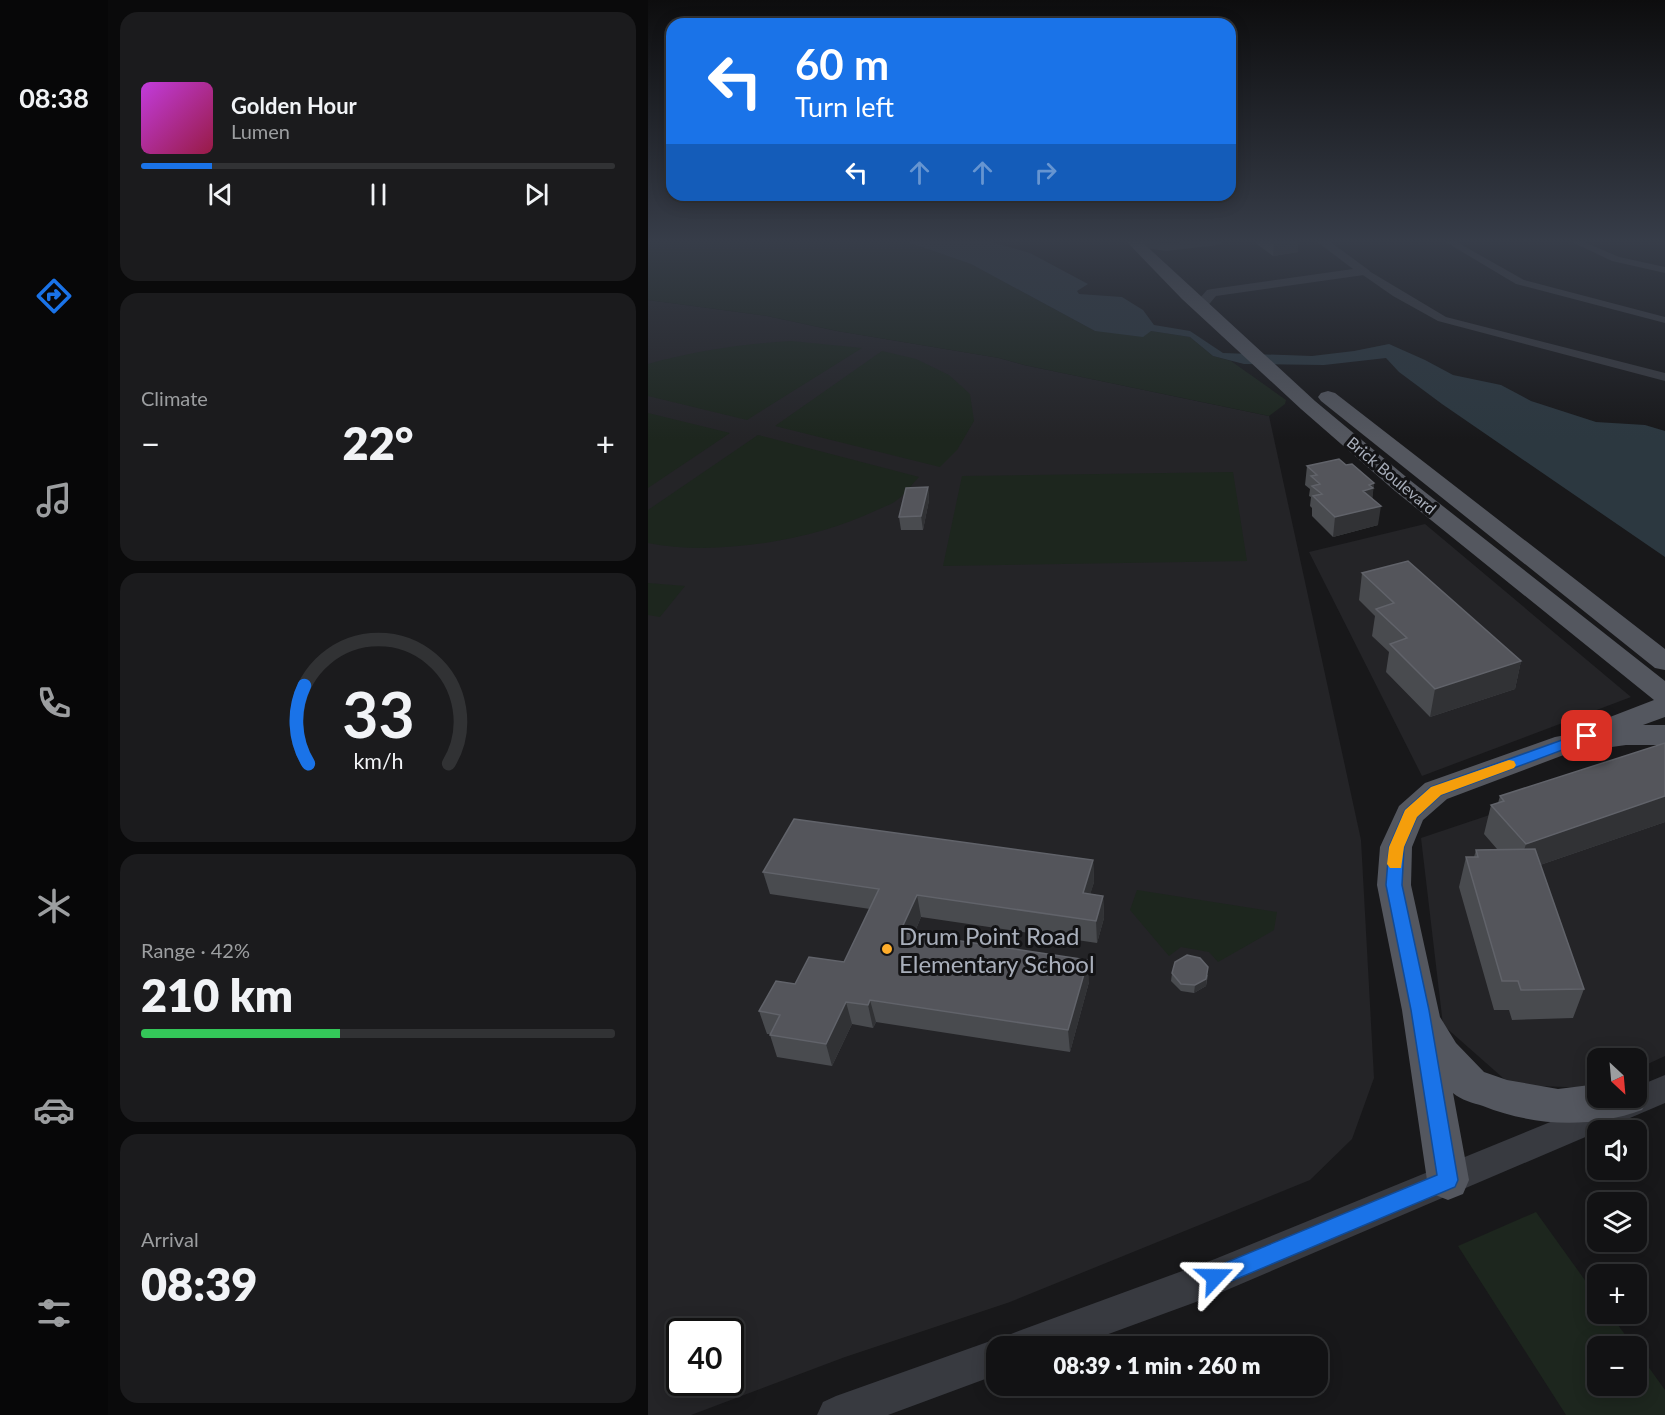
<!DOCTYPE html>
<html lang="en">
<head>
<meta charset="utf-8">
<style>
	:root { --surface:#121214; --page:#1b1b1d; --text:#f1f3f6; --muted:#9c9ea0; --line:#313234; --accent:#1a73e8 }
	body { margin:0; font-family:Lato,sans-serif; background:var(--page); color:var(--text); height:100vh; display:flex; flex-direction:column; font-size:22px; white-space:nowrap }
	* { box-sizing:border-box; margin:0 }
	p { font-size:20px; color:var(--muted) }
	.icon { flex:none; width:33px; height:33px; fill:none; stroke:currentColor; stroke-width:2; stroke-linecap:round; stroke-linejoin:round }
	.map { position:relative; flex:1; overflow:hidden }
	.drawer { display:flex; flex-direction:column; gap:12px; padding:12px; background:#0a0a0b; width:540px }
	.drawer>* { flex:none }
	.guide { position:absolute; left:18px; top:18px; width:570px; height:183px; border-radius:18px; box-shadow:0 3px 15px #0003,0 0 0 2px var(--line); background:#1a73e8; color:#fff; overflow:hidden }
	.needle { width:39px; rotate:154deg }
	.fabs { position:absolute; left:939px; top:1048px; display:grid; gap:12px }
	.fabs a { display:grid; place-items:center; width:60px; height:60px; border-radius:12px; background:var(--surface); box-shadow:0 3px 15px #0003,0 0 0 2px var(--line); font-size:30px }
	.speed { position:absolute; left:18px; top:1318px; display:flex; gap:12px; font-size:30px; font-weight:700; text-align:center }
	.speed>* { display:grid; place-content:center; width:78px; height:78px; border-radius:50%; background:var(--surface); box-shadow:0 3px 15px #0003,0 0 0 2px var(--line); line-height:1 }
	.speed .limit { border:3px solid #111; border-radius:9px; background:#fff; color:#111 }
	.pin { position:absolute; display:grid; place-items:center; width:51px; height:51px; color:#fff; margin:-26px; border-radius:12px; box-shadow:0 3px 9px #0006 }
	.me { position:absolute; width:66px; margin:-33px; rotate:67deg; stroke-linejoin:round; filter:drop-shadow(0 0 4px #0008) }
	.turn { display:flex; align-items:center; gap:21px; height:126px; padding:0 30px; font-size:27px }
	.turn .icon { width:78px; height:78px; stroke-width:2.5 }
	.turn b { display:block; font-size:42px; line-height:51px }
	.lanes { display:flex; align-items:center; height:57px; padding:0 30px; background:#0003; justify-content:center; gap:30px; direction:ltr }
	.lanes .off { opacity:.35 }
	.big { font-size:45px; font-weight:800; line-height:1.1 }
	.drawer .widget { flex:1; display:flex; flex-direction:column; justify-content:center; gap:9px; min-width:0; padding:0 21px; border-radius:18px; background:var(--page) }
	.drawer .dial { align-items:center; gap:0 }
	.dial svg { height:156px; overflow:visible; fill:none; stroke:var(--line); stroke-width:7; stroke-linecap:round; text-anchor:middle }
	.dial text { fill:var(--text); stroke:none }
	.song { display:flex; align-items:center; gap:18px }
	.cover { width:72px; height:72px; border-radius:9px; background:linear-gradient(135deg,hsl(290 70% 55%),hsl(340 70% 35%)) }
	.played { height:6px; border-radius:3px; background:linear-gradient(90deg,var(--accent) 15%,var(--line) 15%) }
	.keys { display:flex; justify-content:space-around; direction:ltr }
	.heat { display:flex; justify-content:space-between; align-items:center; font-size:33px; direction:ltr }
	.charge { height:9px; border-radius:4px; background:linear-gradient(90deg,#34c759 42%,var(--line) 0) }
	.trip { position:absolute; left:338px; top:1336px; width:342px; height:60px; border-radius:18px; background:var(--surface); box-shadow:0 3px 15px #0003,0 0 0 2px var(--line); font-weight:800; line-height:60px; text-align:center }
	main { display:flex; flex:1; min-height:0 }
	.tabs { display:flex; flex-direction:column; width:108px; justify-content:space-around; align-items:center; background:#070708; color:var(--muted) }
	.tabs .icon { width:42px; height:42px }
	.tabs .current { color:var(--accent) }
	.tabs b { font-size:27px; color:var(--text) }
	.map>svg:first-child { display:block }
	.built { fill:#242427; fill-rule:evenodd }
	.green { fill:#1d261e }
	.water { fill:#2c3840 }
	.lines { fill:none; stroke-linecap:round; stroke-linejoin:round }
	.minor { fill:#383a40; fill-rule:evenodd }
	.tertiary { fill:#383a40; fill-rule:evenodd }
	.primary { fill:#54575f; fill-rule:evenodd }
	.wall { fill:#494b4f }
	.shaded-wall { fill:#313235 }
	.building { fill:#54555b; stroke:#61636a; stroke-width:1.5 }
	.route { fill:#1a73e8; stroke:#114b97; stroke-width:1.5 }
	.slow { fill:#f59e0b }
	.poi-dot { fill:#ffad2b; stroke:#131315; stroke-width:2 }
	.labels { text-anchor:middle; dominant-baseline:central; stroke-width:6; stroke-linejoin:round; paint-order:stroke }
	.far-street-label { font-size:16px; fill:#a9afbb; stroke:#131315 }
	.near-poi-label { font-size:24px; fill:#a9afbb; stroke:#131315; text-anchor:start }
</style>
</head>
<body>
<main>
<nav class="tabs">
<b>08:38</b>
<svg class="icon current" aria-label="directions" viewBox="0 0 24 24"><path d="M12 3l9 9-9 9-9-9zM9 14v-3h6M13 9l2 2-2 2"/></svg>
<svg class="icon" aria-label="music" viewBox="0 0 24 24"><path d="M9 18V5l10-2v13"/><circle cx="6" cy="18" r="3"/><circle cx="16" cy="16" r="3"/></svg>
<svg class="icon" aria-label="phone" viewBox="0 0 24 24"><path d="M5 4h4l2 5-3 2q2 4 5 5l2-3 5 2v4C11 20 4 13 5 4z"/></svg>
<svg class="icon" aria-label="climate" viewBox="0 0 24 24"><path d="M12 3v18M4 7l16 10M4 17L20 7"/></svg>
<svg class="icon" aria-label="car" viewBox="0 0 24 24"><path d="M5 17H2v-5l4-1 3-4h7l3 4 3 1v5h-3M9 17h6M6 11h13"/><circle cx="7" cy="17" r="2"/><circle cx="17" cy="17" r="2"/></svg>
<svg class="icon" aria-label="filters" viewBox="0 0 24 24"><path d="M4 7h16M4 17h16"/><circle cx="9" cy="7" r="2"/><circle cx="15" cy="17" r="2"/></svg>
</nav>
<section class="drawer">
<div class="widget">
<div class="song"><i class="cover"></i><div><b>Golden Hour</b><p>Lumen</p></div></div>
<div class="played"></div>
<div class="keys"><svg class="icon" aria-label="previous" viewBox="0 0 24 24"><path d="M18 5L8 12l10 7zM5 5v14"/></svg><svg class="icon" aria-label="pause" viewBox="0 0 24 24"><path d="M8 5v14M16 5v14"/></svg><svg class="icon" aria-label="next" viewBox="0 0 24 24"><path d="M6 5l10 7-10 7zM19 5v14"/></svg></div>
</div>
<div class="widget"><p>Climate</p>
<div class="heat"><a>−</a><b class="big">22°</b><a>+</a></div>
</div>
<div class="widget dial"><svg viewBox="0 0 100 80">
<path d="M14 69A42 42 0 1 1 86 69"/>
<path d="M14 69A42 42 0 0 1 12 29" stroke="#1a73e8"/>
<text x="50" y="56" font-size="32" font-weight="700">33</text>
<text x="50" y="72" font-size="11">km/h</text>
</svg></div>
<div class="widget"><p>Range · 42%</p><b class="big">210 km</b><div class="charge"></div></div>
<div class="widget"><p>Arrival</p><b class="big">08:39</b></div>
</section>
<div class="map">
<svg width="1017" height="1415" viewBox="0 0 1017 1415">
	<rect width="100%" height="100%" fill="#18181a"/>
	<path class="built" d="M0,300L119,316L189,331L351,358L376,365L621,416L713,840L726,1078L704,1139L662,1180L362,1302L197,1357L43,1415H0ZM32,1332H82V1383H32Z
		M777,524L983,697L774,776L661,552Z
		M1017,756V1056L989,1069L988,1059H950L949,1086L946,1088L863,1085L795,1025L773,838Z"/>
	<path class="green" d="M0,241H257L323,264L447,331H503L542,337L565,356L583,361L638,400L637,404L621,416L376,365L351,358L189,331L119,316L0,300Z
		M143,341L214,348L99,420L0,396V364C48,351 94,344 143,341Z
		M234,351L268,359L301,375L322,394L326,421L309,450L292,467L127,426Z
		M0,413L82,433L0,488Z
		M110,435L271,477C264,484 257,495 249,500C243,505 235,507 229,510C167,540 68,557 0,543V510Z
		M585,472L599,561L295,566L314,476Z
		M0,583L37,586L12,617L0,615Z
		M489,890L629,912L626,930L570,962L561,952L533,947L521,956L482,910Z
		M888,1212L949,1297L950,1314H962L986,1347H950V1386H988L989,1351L1017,1390V1415H918L810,1246Z"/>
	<path class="water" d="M257,241L343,242L382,253L440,284L429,291L431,294L474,297L495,310L506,325L542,331L575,353L664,356L706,351L741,344L777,360L805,375L853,385L883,401L948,422L997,425L1017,431V557L794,404L751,372L738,358L676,365L596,364L565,356L542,337L503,331L495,337L447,331L323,264Z"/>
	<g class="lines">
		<path class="minor" d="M796,241H807L876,280L1017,317V323L868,284Z
			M922,241H934L971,257L1017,267V273L964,261Z
			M716,268L798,317L1017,373V381L790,321L745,296L712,273L711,271Z"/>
		<path class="tertiary" d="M483,241L518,243L576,241L570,245L518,251L483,246Z
			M668,241H681L722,271L716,275L568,296L557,309L552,310L545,306L559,290L564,289L705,269Z
			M1017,1075V1103L567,1295L425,1347H348V1375L240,1415H169L175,1402L188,1396L348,1339L359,1343L363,1334L376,1329L567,1259L961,1098H988V1087Z"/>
		<path class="primary" d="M478,241H493L667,401L763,481L1017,681V717L995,725H1017V745H978L921,753L799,799L775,820L764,847L763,885L792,1017L808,1043L836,1072L859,1080L910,1089L950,1084V1098H988V1084L994,1086L1000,1098L994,1110C942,1129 885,1126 835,1106C825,1103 813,1100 805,1093L821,1180L815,1194L800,1200L785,1194L779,1180L754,1010L729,885L732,847L751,806L777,783L907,737L945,730L949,722L1006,700L747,491L653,409L534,299Z
			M680,391L687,393L1017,649V670L1007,668L673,401L670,397L673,393Z"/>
	</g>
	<path class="wall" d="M605,241H650V252L625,256Z
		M698,465L726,483L724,498L730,525L685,537L664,516V508L662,506L663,497L661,496L662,489L657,485L659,466Z
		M280,487L281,500L275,530H253L251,517Z
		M714,573L873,661L867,689L782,717L738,672L741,652L724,636L727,616L711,600Z
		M852,796L1017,822L892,865L936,989L925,1018L864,1020L861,1010H846L811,887L818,857H826L828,850L849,849L836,834L843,805L850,803Z
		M445,860L446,882L442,894L455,896L456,918L449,943L273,917L266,934L441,982L422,1052L228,1022L225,1028L204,1024L184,1066L129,1057L122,1035V1034H119L111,1011L147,984L196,962L222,909L122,894L115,872Z
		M524,973L560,975L558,986L546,993L533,991L523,981Z"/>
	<path class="shaded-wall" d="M626,241H650V252L625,256Z
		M726,483L724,503L715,491L721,485Z
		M280,487L281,500L275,530L273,516Z
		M733,506L730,525L685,537L687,517Z
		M873,661L867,689L782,717L787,689Z
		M1017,796V822L869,873L878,844Z
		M445,860L446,882L436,915L435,893Z
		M269,895L273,917L257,955L252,932Z
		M455,896L456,918L449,943L448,921Z
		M440,960L441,982L422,1052L420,1030Z
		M560,967L558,986L546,993L547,985Z
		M222,1000L228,1022L225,1028L220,1005Z
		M198,1002L204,1024L184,1066L178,1044Z"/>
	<path class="building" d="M691,459L698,465L704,464L726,483L721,485L725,488L715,491L733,506L687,517L665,496L674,494L664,486L672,484L663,476L669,475L659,466Z
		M280,487L273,516L251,517L258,488Z
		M760,561L873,661L787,689L742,644L759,638L728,609L746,603L714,573Z
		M1017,743V796L878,844L843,805L856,801L852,796Z
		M146,819L445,860L435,893L455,896L448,921L269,895L252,932L440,960L420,1030L222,1000L220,1005L198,1002L178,1044L122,1035L132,1015L111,1011L128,981L147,984L161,957L196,962L231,889L115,872Z
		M887,849L936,989L873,990L870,981H854L818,857H830L828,850Z
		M539,955L552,958L560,967L558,979L547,985L533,984L524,973L527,962Z"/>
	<linearGradient id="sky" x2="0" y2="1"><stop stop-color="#0d0d0e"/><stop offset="0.55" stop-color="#373d49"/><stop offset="1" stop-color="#373d49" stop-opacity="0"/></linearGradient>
	<rect width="1017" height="439" fill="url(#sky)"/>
	<path class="route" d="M939,731L944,733L946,736L944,739L793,795L769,817L756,847L754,885L781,1010L810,1180L807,1187L567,1288L560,1285L557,1277L560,1270L789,1175L763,1010L738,885L741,847L757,810L783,787Z"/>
	<path class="slow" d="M861,760L866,761L868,765L866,768L793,795L769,817L756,847L753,868H742L739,864L741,847L757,810L783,787Z"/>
	<circle class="poi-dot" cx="239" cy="949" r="6"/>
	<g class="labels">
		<g class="far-street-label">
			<text transform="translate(744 475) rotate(40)">Brick Boulevard</text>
		</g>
		<g class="near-poi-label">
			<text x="251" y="935">Drum Point Road<tspan x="251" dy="28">Elementary School</tspan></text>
		</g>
	</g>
</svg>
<div class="fabs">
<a><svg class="needle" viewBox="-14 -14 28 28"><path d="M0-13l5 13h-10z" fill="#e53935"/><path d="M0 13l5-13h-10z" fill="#9c9ea0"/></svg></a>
<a><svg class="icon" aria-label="sound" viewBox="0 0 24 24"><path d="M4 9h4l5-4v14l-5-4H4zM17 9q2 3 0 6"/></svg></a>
<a><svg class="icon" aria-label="layers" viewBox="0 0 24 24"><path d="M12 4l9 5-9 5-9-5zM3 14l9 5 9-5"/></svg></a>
<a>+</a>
<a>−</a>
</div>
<div class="speed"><div class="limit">40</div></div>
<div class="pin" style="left:939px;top:736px;background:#d93025"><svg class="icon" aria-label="arrive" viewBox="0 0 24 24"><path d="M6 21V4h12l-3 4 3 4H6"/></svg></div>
<svg class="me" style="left:567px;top:1277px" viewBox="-20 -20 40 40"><path d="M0-17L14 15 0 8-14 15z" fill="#1a73e8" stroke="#fff" stroke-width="4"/></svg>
<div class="trip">08:39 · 1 min · 260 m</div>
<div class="guide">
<div class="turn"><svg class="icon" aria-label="left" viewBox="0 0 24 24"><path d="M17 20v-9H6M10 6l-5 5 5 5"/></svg><div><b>60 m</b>Turn left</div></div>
<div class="lanes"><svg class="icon" aria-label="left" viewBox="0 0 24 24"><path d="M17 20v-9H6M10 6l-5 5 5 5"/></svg><svg class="icon off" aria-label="ahead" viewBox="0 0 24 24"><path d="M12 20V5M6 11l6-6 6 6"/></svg><svg class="icon off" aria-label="ahead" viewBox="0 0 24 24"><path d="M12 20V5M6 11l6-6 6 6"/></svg><svg class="icon off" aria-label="right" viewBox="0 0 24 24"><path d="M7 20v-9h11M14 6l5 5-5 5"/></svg></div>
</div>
</div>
</main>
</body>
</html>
